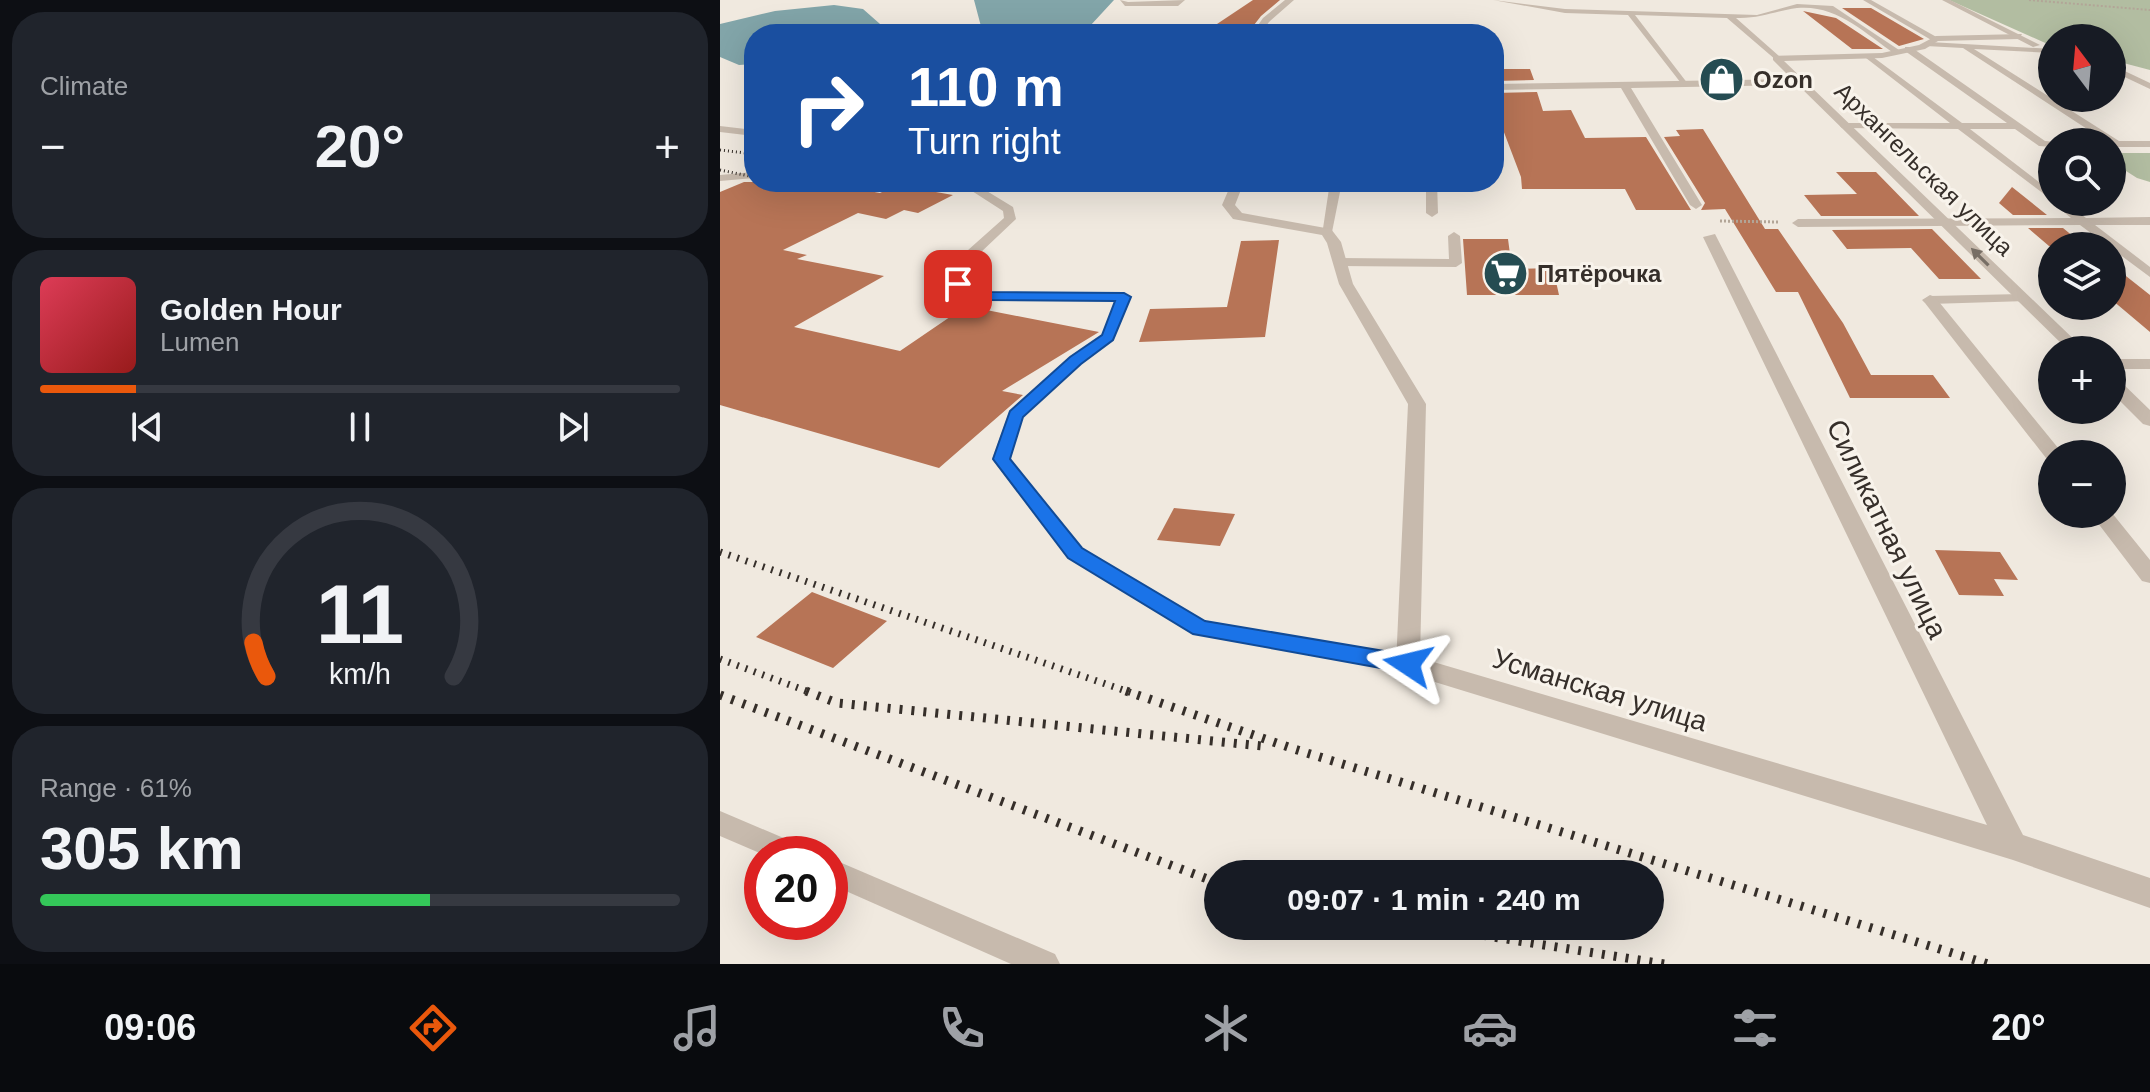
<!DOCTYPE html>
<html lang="en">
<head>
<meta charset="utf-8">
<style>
	:root { --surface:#171b24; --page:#20242c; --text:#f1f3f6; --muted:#9ea1a6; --line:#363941; --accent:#ea580c }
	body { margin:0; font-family:Arial,sans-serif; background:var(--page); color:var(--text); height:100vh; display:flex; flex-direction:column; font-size:30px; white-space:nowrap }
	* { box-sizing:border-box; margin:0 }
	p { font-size:26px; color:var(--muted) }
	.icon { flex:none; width:44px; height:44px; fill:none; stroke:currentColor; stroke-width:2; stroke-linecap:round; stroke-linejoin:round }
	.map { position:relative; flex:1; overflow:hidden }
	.details { display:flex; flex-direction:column; gap:12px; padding:12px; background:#0d0f14; width:720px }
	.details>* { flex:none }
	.guide { position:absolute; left:24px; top:24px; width:760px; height:168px; border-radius:32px; box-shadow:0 8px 32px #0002; background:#1a4fa0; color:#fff; overflow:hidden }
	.needle { width:52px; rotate:344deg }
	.buttons { position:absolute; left:1318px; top:24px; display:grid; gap:16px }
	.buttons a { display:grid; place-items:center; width:88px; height:88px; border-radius:50%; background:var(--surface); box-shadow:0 8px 32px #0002; font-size:40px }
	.speed { position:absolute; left:24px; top:836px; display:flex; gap:16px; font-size:40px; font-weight:700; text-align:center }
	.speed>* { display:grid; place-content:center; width:104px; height:104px; border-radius:50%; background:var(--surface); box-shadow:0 8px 32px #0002; line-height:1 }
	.speed .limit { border:12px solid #d22; background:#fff; color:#111 }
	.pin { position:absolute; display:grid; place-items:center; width:68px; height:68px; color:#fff; margin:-34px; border-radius:16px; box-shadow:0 4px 12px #0006 }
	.me { position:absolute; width:88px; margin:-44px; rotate:280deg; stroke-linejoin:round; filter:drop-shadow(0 0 6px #0008) }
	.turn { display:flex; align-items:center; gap:28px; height:168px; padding:0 32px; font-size:36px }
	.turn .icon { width:104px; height:104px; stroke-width:2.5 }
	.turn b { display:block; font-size:56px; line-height:68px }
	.big { font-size:60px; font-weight:700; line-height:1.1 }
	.details .card { flex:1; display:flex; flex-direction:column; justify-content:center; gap:12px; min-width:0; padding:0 28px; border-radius:32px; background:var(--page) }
	.details .dial { align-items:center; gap:0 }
	.dial svg { height:208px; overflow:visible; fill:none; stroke:var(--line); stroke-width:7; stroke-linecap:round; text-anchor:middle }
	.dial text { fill:var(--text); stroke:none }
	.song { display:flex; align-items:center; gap:24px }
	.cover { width:96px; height:96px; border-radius:12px; background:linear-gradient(135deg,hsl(350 70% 55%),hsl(0 70% 35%)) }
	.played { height:8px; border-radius:4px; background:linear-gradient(90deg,var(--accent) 15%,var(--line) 15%) }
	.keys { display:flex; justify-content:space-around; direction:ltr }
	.heat { display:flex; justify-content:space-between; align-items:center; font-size:44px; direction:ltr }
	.charge { height:12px; border-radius:6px; background:linear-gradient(90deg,#34c759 61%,var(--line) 0) }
	.trip { position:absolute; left:484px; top:860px; width:460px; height:80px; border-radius:40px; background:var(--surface); box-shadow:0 8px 32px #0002; font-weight:700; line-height:80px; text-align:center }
	.tabs { display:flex; height:128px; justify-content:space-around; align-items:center; background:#090b0e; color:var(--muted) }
	.tabs .icon { width:56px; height:56px }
	.tabs .on { color:var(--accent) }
	.tabs b { font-size:36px; color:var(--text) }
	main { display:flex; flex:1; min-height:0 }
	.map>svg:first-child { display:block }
	.green { fill:#b2bda1 }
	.water { fill:#82a5a9 }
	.building { fill:#b77456 }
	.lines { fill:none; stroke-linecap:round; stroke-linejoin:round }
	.path-far1 { stroke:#b2a597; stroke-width:2; stroke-dasharray:2 2; stroke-linecap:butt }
	.path { stroke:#b2a597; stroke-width:3; stroke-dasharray:2 2; stroke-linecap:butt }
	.service { fill:#c7baad; fill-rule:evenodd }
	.minor { fill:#c7baad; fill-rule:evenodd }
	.rail-far3 { stroke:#362f2a; stroke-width:3; stroke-dasharray:1 3; stroke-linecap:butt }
	.rail-far2 { stroke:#362f2a; stroke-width:4; stroke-dasharray:1 4; stroke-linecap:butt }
	.rail-far1 { stroke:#362f2a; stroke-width:7; stroke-dasharray:2 7; stroke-linecap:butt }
	.rail { stroke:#362f2a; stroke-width:9; stroke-dasharray:3 9; stroke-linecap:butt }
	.oneway { fill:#776e65 }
	.route { fill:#1a73e8; stroke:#114b97; stroke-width:2 }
	.labels { text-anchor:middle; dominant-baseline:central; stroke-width:6; stroke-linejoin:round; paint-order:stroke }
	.far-poi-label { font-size:24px; font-weight:bold; fill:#362f2a; stroke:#f8f3eb; text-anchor:start }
	.far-street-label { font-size:24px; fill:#362f2a; stroke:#f8f3eb }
	.street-label { font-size:28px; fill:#362f2a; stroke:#f8f3eb }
</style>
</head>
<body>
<main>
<section class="details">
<div class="card"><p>Climate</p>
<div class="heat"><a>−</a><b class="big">20°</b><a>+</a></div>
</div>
<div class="card">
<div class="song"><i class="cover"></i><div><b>Golden Hour</b><p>Lumen</p></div></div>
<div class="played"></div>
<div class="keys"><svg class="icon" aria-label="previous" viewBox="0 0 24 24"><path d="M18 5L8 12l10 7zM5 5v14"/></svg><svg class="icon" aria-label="pause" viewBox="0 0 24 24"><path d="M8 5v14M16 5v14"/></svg><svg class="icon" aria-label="next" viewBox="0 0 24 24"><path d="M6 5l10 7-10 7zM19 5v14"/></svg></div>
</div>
<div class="card dial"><svg viewBox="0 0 100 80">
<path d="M14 69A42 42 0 1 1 86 69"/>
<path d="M14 69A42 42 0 0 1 9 56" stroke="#ea580c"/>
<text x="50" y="56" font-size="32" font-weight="700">11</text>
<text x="50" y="72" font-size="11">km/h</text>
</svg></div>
<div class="card"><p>Range · 61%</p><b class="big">305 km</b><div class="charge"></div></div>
</section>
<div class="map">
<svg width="1430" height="964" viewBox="0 0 1430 964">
	<rect width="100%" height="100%" fill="#f0e9df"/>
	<path class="green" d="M1229,0H1430V70L1392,60V38H1332V46Z
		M1392,153H1430V182L1417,178L1392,162Z"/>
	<path class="water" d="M254,0H394L370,26L315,34H263Z
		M114,5L143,9L168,31L167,34H34V64L19,65L0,57V24L55,11Z"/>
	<path class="building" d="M533,0H560L541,16L527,34H482Z
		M1122,8H1151L1204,39L1179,46Z
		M1083,11L1116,18L1163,49H1132Z
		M774,69H810L814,80L774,81Z
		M817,92L823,111L851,110L865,138L926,137L971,210H916L905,189H802L801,177L774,106V93Z
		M983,129L1045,229H1058L1123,323L1151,375H1213L1230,398H1130L1078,292H1056L1005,209L981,210L985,203L944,137L960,136L956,130Z
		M1116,172H1156L1199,216H1101L1084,195L1137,194Z
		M24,182H100L160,193L176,185L233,195L198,213L184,210L166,219L138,213L63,250L87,255L77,259L164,276L74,327L180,351L246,306L379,332L282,391L303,395L219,468L0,405V192Z
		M1292,187L1327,215H1293L1279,203Z
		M1308,228H1343L1365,246H1329Z
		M1212,229L1261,279H1219L1191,248L1127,249L1112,230Z
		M743,239H788L792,269L833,268L839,295H747Z
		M559,240L545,337L419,342L430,309L507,307L521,241Z
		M1392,265L1430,295V332L1392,300Z
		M454,508L515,514L500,546L437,540Z
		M1215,550L1280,552L1298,580L1274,579L1284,596L1239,595Z
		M92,592L167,621L113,668L36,637Z"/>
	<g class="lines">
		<path class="path-far1" d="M1309,0L1430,10"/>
		<path class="path" d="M1000,221L1058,222"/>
		<path class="service" d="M773,0L845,9L1037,15L1077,4L1113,6L1182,52L1175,54C1145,33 1116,4 1077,8C1055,11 1040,19 1016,18L1059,56L1056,60L1007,18L915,15L968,84L964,87L908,15L845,13Z
			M1143,0H1151L1220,39L1213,41Z
			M1222,0H1230L1320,45L1313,47Z
			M1209,42L1332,49V53L1254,49L1399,141H1430V147H1392V142H1387L1243,48L1206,46Z
			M1185,47H1191L1325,141L1336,142H1332V147L1319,146L1295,129H1250L1332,192V200L1238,129L1122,128L1120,126L1125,123H1230L1146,58L1149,54L1242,123H1287L1185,51Z
			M1392,65L1430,83V89L1392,71Z
			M0,126L34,130V136L0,132Z
			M34,172V178L0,181V175Z
			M238,182H252L293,207L296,219L241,271L244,282L270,292L404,293L411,297L393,340L360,364L303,417L290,459L362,548L485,621L688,655L696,658L699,664L696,670L688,673L472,634L348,558L272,459L289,412L350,358L382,335L395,301L268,300L233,287L227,270L229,267L284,218L283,211Z
			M610,182H717L718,213L712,217L706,213V187H621L612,232L602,235Z
			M1332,202H1345L1366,218L1430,217V225H1375L1430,267V277L1360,225L1078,227L1072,223L1078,219L1351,218Z
			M734,232L740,236L742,263L736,267L620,266L614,262L620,258L729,259L728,236Z
			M1302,294L1307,295V301L1210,304L1203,300L1210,296Z
			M1392,359H1430V369H1392Z
			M0,811L80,845L84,854H42L0,836Z
			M110,858L335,954L340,964H291L110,884Z"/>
		<path class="minor" d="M400,0L408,2L465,0L458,6H405Z
			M565,0H574L549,22L540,34H532L543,18Z
			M1302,34L1299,39L1218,41L1205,49L1162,58L1064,61L1365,350H1348L1078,85L911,88L982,205L976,209L970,205L901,88L774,90V84L1072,79L1053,60V56L1162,53L1199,45L1216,36Z
			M460,182H499C491,188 468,188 460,182Z
			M512,182H524L515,205L522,213L611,229L621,242L633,284L706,404L700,658L1267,825L983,237L995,234L1303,835L1430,878V908L1293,860L679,671L676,664L688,404L619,284L607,243L602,235L513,219L502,205Z
			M1210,295L1215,297L1343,454H1332V460L1326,458L1205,303L1202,300Z
			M1392,378L1398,379L1430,410V426L1423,424L1392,393Z
			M1392,513L1430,560V583L1422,581L1371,514Z"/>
		<path class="rail-far3" d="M0,150L34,154
			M0,170L34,177
			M64,182L72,183"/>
		<path class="rail-far2" d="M64,182L107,190"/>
		<path class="rail-far1" d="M0,552L412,693
			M0,659L92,693"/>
		<path class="rail" d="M86,691L117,703L542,746
			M406,691L574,749L1268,964
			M0,695L498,883
			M704,926L944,964"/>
	</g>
	<defs><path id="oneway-solid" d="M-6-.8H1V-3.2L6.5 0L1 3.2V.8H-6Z" transform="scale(2)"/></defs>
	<use class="oneway" href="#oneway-solid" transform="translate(1260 257) rotate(-135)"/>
	<path class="route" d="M238,280L270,292L404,293L411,297L393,340L361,364L303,417L290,459L362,548L485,621L688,655L696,657L699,664L696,670L688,673L473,634L348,558L273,459L290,411L350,357L382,335L395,301L268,300L234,287L232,284Z"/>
	<defs>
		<symbol id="shop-disc" viewBox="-11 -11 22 22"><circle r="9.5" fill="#254c52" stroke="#f8f3eb"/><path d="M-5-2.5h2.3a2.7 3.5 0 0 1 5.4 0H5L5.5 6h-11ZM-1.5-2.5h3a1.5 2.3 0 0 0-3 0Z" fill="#fff"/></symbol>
		<symbol id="supermarket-disc" viewBox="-11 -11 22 22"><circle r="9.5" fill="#254c52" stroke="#f8f3eb"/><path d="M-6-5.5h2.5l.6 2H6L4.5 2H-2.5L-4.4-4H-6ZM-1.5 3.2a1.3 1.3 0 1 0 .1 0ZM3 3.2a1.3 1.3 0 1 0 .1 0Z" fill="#fff"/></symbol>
	</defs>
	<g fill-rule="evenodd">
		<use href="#shop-disc" x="976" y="54" width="51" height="51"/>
		<use href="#supermarket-disc" x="760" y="248" width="51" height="51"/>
	</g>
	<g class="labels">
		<g class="far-poi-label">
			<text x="1033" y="79">Ozon</text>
			<text x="817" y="273">Пятёрочка</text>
		</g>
		<g class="far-street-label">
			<text transform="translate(1204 169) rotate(44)">Архангельская улица</text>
		</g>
		<g class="street-label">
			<text transform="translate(1167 529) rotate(64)">Силикатная улица</text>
			<text transform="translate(880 690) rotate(17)">Усманская улица</text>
		</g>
	</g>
</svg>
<div class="buttons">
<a><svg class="needle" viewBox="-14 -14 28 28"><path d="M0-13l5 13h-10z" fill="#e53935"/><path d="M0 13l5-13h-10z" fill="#9ea1a6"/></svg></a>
<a><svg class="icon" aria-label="search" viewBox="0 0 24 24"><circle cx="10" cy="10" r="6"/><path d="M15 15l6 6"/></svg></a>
<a><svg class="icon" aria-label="layers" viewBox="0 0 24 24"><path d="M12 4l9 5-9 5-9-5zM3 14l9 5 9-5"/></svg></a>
<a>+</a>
<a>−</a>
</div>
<div class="speed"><div class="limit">20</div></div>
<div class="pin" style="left:238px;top:284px;background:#d93025"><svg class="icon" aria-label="arrive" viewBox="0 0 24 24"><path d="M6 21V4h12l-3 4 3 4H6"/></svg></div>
<svg class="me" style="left:688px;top:664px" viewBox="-20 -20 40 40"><path d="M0-17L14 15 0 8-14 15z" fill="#1a73e8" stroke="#fff" stroke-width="4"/></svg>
<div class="trip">09:07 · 1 min · 240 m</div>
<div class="guide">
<div class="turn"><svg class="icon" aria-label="right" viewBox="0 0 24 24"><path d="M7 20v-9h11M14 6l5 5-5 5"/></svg><div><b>110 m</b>Turn right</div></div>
</div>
</div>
</main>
<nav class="tabs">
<b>09:06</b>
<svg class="icon on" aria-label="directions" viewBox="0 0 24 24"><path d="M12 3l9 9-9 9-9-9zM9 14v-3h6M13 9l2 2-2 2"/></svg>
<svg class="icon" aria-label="music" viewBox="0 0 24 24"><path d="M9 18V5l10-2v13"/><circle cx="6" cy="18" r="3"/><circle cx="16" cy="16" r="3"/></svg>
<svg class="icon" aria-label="phone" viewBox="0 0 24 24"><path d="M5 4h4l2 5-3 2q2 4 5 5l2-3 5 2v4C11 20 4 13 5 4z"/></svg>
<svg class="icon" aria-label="climate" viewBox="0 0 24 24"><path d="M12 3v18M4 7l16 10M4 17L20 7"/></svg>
<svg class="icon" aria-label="car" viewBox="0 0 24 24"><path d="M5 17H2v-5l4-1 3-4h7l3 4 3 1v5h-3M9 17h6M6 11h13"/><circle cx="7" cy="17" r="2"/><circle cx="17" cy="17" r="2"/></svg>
<svg class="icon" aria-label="filters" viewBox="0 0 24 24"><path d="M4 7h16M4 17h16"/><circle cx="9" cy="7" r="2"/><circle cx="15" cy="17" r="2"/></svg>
<b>20°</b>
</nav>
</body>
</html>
